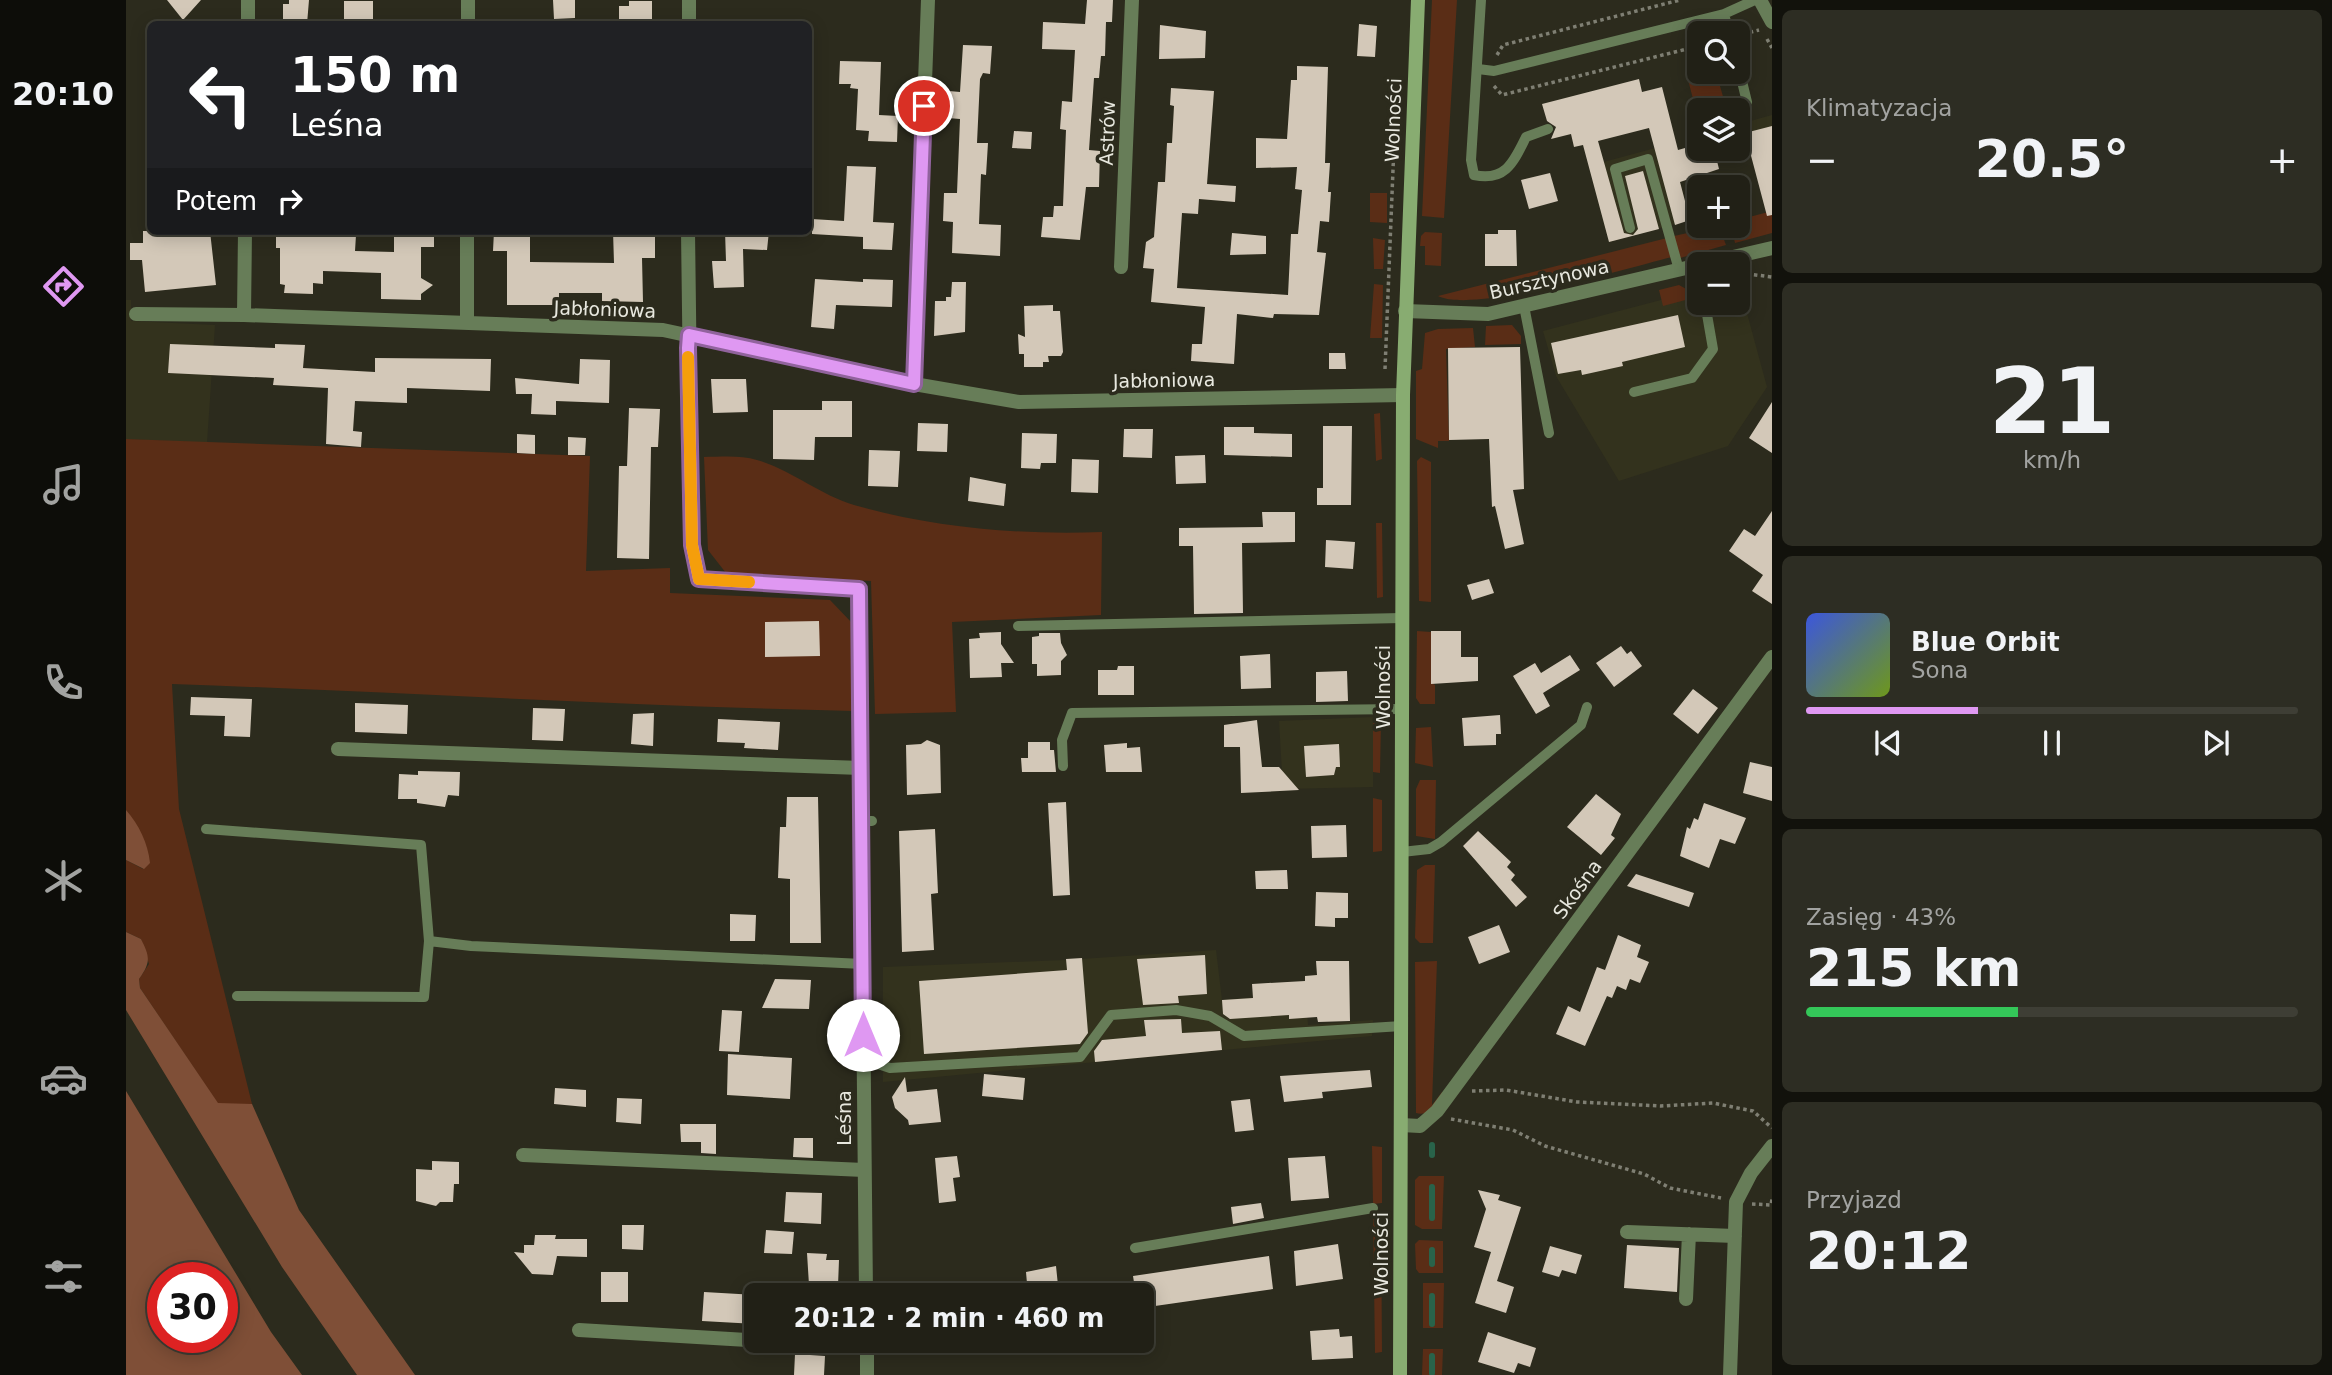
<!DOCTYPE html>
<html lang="pl">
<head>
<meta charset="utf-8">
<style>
	:root { --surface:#212016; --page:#2d2d23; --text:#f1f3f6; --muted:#a2a3a1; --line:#3e3e35; --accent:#df98f2 }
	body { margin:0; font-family:"DejaVu Sans",sans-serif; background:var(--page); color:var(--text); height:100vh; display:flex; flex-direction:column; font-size:26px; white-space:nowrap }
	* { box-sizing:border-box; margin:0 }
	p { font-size:23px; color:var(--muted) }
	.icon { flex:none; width:38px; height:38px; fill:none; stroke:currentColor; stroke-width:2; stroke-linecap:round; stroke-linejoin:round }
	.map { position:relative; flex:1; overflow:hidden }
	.drawer { display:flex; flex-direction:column; gap:10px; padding:10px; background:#12120c; width:560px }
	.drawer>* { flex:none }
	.guide { position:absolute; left:21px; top:21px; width:665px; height:214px; border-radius:10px; box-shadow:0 4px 18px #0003,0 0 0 2px var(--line); background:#202124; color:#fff; overflow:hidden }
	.controls { position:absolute; left:1561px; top:21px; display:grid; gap:14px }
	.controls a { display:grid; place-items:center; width:63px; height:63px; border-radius:10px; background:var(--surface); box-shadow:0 4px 18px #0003,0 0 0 2px var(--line); font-size:35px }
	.speed { position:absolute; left:21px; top:1262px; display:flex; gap:14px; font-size:35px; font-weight:700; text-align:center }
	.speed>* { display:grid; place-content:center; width:91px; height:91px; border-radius:50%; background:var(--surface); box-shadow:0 4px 18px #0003,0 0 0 2px var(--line); line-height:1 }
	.speed .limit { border:10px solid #d22; background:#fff; color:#111 }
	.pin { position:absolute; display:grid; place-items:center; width:60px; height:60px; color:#fff; margin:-30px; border:4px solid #fff; border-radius:50%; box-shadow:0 2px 7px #0007 }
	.me { position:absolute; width:77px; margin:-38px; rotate:0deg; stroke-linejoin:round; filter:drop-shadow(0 0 5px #0008) }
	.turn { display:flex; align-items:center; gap:24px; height:147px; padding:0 28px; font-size:32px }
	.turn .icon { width:91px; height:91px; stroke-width:2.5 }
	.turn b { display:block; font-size:49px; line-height:60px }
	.then { display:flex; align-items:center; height:66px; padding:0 28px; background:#0003; gap:14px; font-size:26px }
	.big { font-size:52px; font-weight:600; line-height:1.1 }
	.drawer .tile { flex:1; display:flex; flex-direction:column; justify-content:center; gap:10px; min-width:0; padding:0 24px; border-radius:10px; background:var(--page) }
	.drawer .dial { align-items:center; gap:0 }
	.dial b { font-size:91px; line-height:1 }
	.song { display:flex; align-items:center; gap:21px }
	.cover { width:84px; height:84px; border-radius:10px; background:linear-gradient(135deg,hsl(230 70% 55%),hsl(80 70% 35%)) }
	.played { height:7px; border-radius:4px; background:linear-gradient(90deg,var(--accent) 35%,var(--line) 35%) }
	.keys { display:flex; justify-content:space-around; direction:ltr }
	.heat { display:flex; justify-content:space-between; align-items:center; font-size:38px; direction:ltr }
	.charge { height:10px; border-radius:5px; background:linear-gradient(90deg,#34c759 43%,var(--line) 0) }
	.trip { position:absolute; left:618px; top:1283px; width:410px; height:70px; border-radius:10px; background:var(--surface); box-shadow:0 4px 18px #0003,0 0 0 2px var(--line); font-weight:600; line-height:70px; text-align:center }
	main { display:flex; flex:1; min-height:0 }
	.menu { display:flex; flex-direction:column; width:126px; justify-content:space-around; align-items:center; background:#0d0d09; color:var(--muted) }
	.menu .icon { width:49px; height:49px }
	.menu .on { color:var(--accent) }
	.menu b { font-size:32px; color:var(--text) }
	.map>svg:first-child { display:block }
	.built { fill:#33321d }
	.green { fill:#5a2d16 }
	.forest { fill:#7f4f37; fill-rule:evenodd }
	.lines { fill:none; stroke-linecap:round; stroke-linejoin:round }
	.stream { stroke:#29634a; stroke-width:6 }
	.building { fill:#d3c8b8 }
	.path { stroke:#7f7f73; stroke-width:3.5; stroke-dasharray:3.5 3.5; stroke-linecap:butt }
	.lane { stroke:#677d58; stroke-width:10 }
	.street { stroke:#677d58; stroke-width:14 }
	.secondary { stroke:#88ac71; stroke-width:14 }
	.route-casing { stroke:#91639d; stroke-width:18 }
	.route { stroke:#df98f2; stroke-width:12 }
	.slow { stroke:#f59e0b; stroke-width:12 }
	.labels { text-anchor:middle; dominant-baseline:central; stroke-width:7; stroke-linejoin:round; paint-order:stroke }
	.street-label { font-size:19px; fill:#e8e8df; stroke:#2c2b1d }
</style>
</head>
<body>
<main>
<nav class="menu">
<b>20:10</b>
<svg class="icon on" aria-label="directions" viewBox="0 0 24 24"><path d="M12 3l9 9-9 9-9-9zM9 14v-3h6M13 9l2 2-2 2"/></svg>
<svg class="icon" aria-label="music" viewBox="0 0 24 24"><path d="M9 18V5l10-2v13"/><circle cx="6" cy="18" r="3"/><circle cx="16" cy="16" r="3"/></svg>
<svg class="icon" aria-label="phone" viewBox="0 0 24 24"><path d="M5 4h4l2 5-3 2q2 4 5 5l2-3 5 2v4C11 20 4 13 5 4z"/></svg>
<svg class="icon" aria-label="climate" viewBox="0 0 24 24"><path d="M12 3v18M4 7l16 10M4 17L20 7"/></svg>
<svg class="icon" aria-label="car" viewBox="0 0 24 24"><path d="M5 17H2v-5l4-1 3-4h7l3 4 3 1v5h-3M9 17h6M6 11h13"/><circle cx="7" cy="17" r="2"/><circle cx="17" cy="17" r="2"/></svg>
<svg class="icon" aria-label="filters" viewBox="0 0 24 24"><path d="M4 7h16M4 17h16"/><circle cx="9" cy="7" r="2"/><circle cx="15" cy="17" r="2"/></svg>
</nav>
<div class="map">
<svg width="1646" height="1375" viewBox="0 0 1646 1375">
	<rect width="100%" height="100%" fill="#2c2b1d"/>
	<path class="built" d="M1646,115V208L1642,209L1617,123Z
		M1544,144L1564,220L1483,242L1463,166Z
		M1612,280L1641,387L1602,446L1493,481L1430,376L1417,331L1573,290V303H1612Z
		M0,300H5V321L89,325L81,443L0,439Z
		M1247,717V787L1157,789L1153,721Z
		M1090,950L1096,1000L1180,993L1182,1025L1247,1020L1246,1036L757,1082V967L940,960Z"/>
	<path class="green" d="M1306,0H1331L1318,218L1296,216Z
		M1575,72H1590L1600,107L1573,110L1571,114L1561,76Z
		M1244,193H1261V223L1244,222Z
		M1646,211V233L1609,243L1605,226H1612V220Z
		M1593,226L1600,245L1554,258L1548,236Z
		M1299,232L1316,233L1315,266L1299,265V246H1294L1295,236Z
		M1247,238L1259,240L1257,269H1248Z
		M1541,238L1546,257C1502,268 1347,314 1312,296Z
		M1248,284L1257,285L1256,338H1244Z
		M1553,285L1562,290L1567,298L1537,306L1533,290Z
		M1386,325L1395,336V344L1359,345L1360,326Z
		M1347,328L1349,347L1320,349L1323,441H1312V448L1290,439V371L1296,369L1299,333L1312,329Z
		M1254,413L1256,459L1250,461L1248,414Z
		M0,439L464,456L460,571L544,568V593L704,600L726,623L728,711C501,706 274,692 46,684L53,809L126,1104H92L14,988L13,979L23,964L15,939L0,932V860L17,869L0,810Z
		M578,457C595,457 615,455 631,460C665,470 694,495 728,505C809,528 892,535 976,532L975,615L826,622L830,712L749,714L745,581L600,573L582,550Z
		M1295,457L1305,462V602L1293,601L1291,461Z
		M1250,523H1256L1257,597L1251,598Z
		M1291,631L1305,632V683L1309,685V704H1294L1290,698Z
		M1247,717L1255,720L1254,773L1247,772Z
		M1305,727L1307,767L1289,763L1290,728Z
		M1294,780H1310L1309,839L1290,836V789Z
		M1247,798L1256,800V851L1247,852Z
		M1299,865H1309L1307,943H1294L1289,938L1291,870Z
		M1311,961L1306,1105L1316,1092L1319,1094C1311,1103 1304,1117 1290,1113L1289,962Z
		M1246,1146L1256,1147V1203L1247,1204Z
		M1293,1176H1318L1316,1229H1296L1289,1225V1180Z
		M1247,1213H1255L1256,1352L1249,1353Z
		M1293,1240L1317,1241V1273H1293L1290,1269L1289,1244Z
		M1297,1283H1318L1317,1328H1297Z
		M1297,1349H1317L1316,1375H1296Z"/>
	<path class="forest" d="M0,810C13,825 22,843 24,863L18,869L0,860Z
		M0,932L15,939C24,957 25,962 13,979L14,988L92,1103L126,1104L173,1210L289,1375H231L156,1267L0,1010Z
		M0,1091L145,1332L176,1375H0ZM37,1278H96V1337H37Z"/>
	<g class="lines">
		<path class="stream" d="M1306,1145V1155
			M1306,1187V1218
			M1306,1264V1250
			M1306,1296V1324
			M1306,1356V1373"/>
	</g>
	<path class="building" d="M41,0H75L57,20Z
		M163,0H183L181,24H157V4H163Z
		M427,0H449V18L428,19Z
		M961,0H987L986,22H980L979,56H975L973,78H968L963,150L974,151L973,187H960L954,240L915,237L917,217H927L928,206H937L940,130L934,129L936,101L946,102L949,50L916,49L917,22L959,24Z
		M218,1H247V23H218Z
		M503,1H526V19H520V24H493V6H503Z
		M1233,24L1251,26L1249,57L1231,56Z
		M1034,25L1080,31L1079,58L1033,59Z
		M837,45L866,46L864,74L857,73L854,79L851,143H862L860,175L855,174L853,224L875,225L874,256L826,253L827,222L817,221L818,193H831L834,119L822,118L823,91L834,92Z
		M714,61L755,62L753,115L772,116L771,142L742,141L743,131L730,130L732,89L724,88L725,84H713Z
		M1171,66L1202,67L1199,163H1204L1202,192H1205L1203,222L1194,221L1191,252L1200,253L1193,315L1148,314L1147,318L1111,314L1108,364L1065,361L1066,344H1076L1079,307L1025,302L1028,269L1017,268L1020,242L1028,237L1032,182H1039L1041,143H1046L1048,106L1044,105L1045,88L1088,91L1081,184L1110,186L1109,202L1073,199L1072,214L1056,213L1051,288L1162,295L1165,234H1172L1176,190L1169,189L1171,167L1130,168V138L1161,139L1165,80H1171Z
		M1513,79L1516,92L1536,87L1552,150L1573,144V149H1588L1593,169L1554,182L1564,220L1549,225L1523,128L1472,141L1498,233L1507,235L1512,229L1499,176L1517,171L1533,229L1483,242L1457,145L1448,147L1445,134L1425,139L1430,127L1421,121L1416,104Z
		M1646,126V215L1641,216L1619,133Z
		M888,131L906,132L905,149L886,148Z
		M721,166L750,167L747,222L768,223L766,250L737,249V237L686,234V219L718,221Z
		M1424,173L1432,201L1403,209L1395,180Z
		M1372,230H1390L1391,266H1359V234H1372Z
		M17,231H84L90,285L19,292L16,260H4V243H17Z
		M150,231H219V235H230L229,251L268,252V231H308V247H295V278L307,285L295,294V300L255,299V273L197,271V284L187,283V294L158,293L159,285L154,284V248H150Z
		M368,231H404V262L488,263L487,231H529V258H516L517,302L476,301V293H433V305H381V251H367Z
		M599,231H643L641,250L617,249L618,287L588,288L586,261H600Z
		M1106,233L1140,236V254L1104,255Z
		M689,279L737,282V279L767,280L766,307L710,305L708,329L685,327Z
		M826,282H840L839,332L808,336L809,301H820V297H825Z
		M927,305V311H934L937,352L935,356H922L923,362H917V367H898V354H893L892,334L899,337L898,306Z
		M1552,315L1559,347L1496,362L1497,366L1456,375L1455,370L1432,374L1425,343Z
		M44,344L149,348V344L179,345L177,368L249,372V358L365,359L364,391L281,388V403L229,401L227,431L236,432L235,447L200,444L202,388L147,385L148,378L42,373Z
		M1394,347L1398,489L1387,490L1398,544L1379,549L1369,506L1366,507L1363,439L1323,440L1322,348Z
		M1203,353H1219L1220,369H1203Z
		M454,359L484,360L483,403L430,401V415L405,414L406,394H390L389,378L453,384Z
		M585,379H620L622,412L587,413Z
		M696,401H726V437H689L688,460L647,459V410H696Z
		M1646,402V453L1623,438Z
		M503,408L534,409L532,447H525L523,559L491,558L493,466H501Z
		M792,423L822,424L821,452L791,451Z
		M1197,426H1226L1225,505H1191V488H1197Z
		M1098,427H1128V433L1166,434V457L1098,455Z
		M998,429H1027L1026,458L997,457Z
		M896,433L931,434L930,463H915L914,469L895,468Z
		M391,434L409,435V454L391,453Z
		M442,437L460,438L459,455H442Z
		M743,450L774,451L772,487L742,486Z
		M1079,455L1080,483L1050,484L1049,456Z
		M946,459L973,460L972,493L945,492Z
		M844,477L880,484L878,506L842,501Z
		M1646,511V604L1626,591L1637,575L1603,551L1618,529L1629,536Z
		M1136,512H1169V542L1116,543L1117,613L1068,614L1067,546H1053V528L1137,527Z
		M1200,540L1229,542L1227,569L1199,567Z
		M1363,579L1368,593L1346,600L1341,585Z
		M693,621L694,656L639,657V622Z
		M1305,631H1335V657H1352V681L1305,684Z
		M875,632V644L888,663H875L876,677L844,678L843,639L854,638L853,633Z
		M913,633H934L935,643L941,655L935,661V675L911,676V664H906V637L913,636Z
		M1495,646L1501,654L1505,651L1516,666L1488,687L1470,663Z
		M1144,654L1145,688L1115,689L1114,656Z
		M1444,655L1454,670L1417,693L1424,706L1410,714L1387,676L1409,663L1415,673Z
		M992,666H1008V695H972V670H991Z
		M1221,671L1222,701L1190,702V672Z
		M1567,689L1592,708L1572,734L1547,714Z
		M65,697L126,699L124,737L98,736L99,716L64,715Z
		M229,703L282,705L281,734L229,732Z
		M407,708L439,709L437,741L406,740Z
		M528,713L527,746L505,744L507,714Z
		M1374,715L1375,734H1370V745L1338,746L1336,718Z
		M592,719L654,722L652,750L618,748L619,743L591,742Z
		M1131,720L1136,767H1153L1173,790L1115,793L1114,747H1098V725Z
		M801,740L814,745L815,793L781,795L780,745L795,744Z
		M902,742H924V750H928L930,772H896L895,758H902Z
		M1001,743V748L1014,747L1016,772H980L978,745Z
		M1213,744L1214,767H1210L1208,775L1180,777L1178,746Z
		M1624,762L1646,767V801L1617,793Z
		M292,771L334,772L333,796L322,795L319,807L291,803V799H272L273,774L292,775Z
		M1470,794L1495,814L1485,835L1489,838L1475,855L1441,827Z
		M661,797H692L695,943H664V879L652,878L654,827H660Z
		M940,802L944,895L927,896L922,803Z
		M1578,803L1620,818L1609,844L1594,839L1583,868L1554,856L1561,827L1564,829L1568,818L1572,820Z
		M1220,825L1221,857L1186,858L1185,826Z
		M809,829L812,893L805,894L808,950L776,952L773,831Z
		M1352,831L1385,862L1381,867L1389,875L1385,880L1401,897L1390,907L1337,846Z
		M1161,870L1162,889H1130L1129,871Z
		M1510,874L1568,893L1563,907L1501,886Z
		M1190,892L1222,893V918H1209V927L1189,926Z
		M604,914L630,915L629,941H604Z
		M1373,925L1384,952L1353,964L1342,937Z
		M1492,935L1515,945L1511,957L1523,962L1514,983L1504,979L1500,990L1491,986L1486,998L1481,996L1459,1046L1430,1034L1442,1006L1454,1012L1471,967L1479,970Z
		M1079,955L1081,994L1052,996L1053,1003L1017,1005L1011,959Z
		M956,958L962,1033L954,1044L798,1054L793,981L941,970L940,959Z
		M1190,961H1223L1224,1021L1192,1022L1191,1017L1163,1019V1015L1104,1019L1097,1014L1096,1000L1127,998L1126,984L1179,981V976L1191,975Z
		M649,979L685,980L683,1009L636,1008Z
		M596,1010L616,1011L613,1052L593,1051Z
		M1055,1019L1056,1033L1094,1031L1096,1050L969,1062L968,1051L976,1040L1020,1036L1018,1020Z
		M602,1054L666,1058L664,1099L601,1095Z
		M1244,1070L1246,1087L1196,1092L1197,1098L1158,1102L1154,1076Z
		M858,1074L899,1078L897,1100L856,1096Z
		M779,1077L781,1092L811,1089L815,1122L783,1125L782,1120L769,1108L766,1097Z
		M429,1088L460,1090V1107L428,1104Z
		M491,1098L516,1099L515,1124L490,1122Z
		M1124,1099L1128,1130L1109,1132L1105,1101Z
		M554,1124H590V1154L575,1153V1142H555Z
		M668,1138H687V1158L667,1157Z
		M831,1156L834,1177L827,1178L830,1201L813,1203L809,1158Z
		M1199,1156L1203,1198L1165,1201L1162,1158Z
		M306,1161L333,1162V1184H328L327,1202H314L310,1206L290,1201V1169L306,1170Z
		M1352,1190L1374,1195L1372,1200L1395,1207L1371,1281L1388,1287L1380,1313L1349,1303L1365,1252L1348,1247L1360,1209Z
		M660,1192L696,1193L695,1224L658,1222Z
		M1135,1203L1138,1218L1107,1224L1105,1207Z
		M496,1225H518L517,1250L496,1249Z
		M640,1230L668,1232L666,1254L638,1253Z
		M409,1235H430L429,1239H461V1257L431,1256L427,1275L406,1274L388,1252L398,1253V1245H408Z
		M1212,1244L1217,1279L1170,1286L1168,1251Z
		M1501,1245L1553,1248L1551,1292L1498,1288Z
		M1424,1246L1456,1255L1450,1274L1436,1270L1433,1277L1416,1272Z
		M681,1253L701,1254L700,1260H713L712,1286L683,1285Z
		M1143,1256L1147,1289L1015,1308V1295H1010L1007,1276Z
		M930,1266L933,1295H902L900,1272Z
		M475,1272H502V1302H475Z
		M578,1292L630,1295V1324L576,1321Z
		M1213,1329L1214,1337L1226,1336L1227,1358L1186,1360L1184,1331Z
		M1362,1332L1410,1348L1404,1367L1392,1363L1388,1373L1352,1362Z
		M669,1354L699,1356L698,1375H668Z"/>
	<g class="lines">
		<path class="path" d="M1617,34L1633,30
			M1641,39L1646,48
			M1371,55L1377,45L1554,0
			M1368,86L1376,95L1573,46
			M1614,273L1646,277
			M1259,369L1268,145
			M1346,1091L1380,1090L1451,1102L1535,1106L1587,1103L1627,1111L1646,1128
			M1325,1119L1387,1130L1419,1146L1518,1174L1544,1188L1595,1198
			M1626,1204L1645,1205L1646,1199"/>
		<path class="lane" d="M1355,0L1345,160L1348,175C1380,182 1388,161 1400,137L1422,129
			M1598,14L1603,33
			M1612,65L1621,102
			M1352,69L1368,71L1598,14L1629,0
			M1504,228L1489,169L1522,159L1553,270
			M1571,265L1573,276
			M1398,306L1423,433
			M1508,392L1566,378L1587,349L1579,303
			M892,626L1276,618
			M937,766L936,740L946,713L1276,709
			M735,821H746
			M80,829L295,845L303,941
			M1276,852L1303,849L1315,842L1455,725L1461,707
			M111,996L298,997L303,941L345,946L737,964
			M737,1059L764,1068L954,1057L985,1015L1050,1010L1084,1016L1118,1036L1276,1026
			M1009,1248L1247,1208"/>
		<path class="street" d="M1634,0L1646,22
			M122,24V0
			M342,24V0
			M563,24V0
			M562,231L566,545L573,579L733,589L740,1295
			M1577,264L1646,248
			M995,267L1006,0
			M1279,311L1362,314L1573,265
			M10,314L118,315L537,330L788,384L893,402L1277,395
			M118,315L119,231
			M341,323V231
			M788,384L802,0
			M212,749L735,768
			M1275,1125L1294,1126L1311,1111L1646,657
			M397,1155L738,1170
			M1501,1232L1609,1236
			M1560,1299L1563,1234
			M453,1330L741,1347
			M741,1340V1375
			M1604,1375L1610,1202L1625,1173L1646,1146"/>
		<path class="secondary" d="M1274,1375L1277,395L1292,0"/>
	</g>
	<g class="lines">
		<defs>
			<path id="route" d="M737,1035L733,589L573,579L566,545L562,348L563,335L788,384L798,106"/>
		</defs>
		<use href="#route" class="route-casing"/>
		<use href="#route" class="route"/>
		<path class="slow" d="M562,357L566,545L573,579L623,582"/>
	</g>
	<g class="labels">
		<g class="street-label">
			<text transform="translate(1267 120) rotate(-88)">Wolności</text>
			<text transform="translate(981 133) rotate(-88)">Astrów</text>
			<text transform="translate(1423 279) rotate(-13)">Bursztynowa</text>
			<text transform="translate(479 309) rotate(2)">Jabłoniowa</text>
			<text transform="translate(1038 380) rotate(-1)">Jabłoniowa</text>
			<text transform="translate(1257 687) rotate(-90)">Wolności</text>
			<text transform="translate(1451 889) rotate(-54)">Skośna</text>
			<text transform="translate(718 1118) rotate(-90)">Leśna</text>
			<text transform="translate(1255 1254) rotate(-90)">Wolności</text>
		</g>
	</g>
</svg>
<div class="controls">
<a><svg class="icon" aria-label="search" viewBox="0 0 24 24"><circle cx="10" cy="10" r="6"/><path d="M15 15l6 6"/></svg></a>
<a><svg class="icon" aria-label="layers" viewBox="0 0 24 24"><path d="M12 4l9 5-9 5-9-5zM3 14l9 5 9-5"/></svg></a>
<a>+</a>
<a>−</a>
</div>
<div class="speed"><div class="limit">30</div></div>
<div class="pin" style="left:798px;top:106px;background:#d93025"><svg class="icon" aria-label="arrive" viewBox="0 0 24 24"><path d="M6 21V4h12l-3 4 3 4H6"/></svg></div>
<svg class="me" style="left:737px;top:1035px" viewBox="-20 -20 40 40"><circle r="19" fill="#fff"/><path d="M0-13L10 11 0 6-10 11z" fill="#df98f2"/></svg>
<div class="trip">20:12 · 2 min · 460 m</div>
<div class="guide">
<div class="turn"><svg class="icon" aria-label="left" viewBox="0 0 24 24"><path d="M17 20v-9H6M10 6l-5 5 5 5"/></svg><div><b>150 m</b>Leśna</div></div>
<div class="then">Potem<svg class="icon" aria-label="right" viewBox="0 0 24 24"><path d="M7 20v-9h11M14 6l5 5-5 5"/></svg></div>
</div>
</div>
<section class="drawer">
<div class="tile"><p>Klimatyzacja</p>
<div class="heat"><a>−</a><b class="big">20.5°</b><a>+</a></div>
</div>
<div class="tile dial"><b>21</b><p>km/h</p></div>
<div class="tile">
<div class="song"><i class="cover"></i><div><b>Blue Orbit</b><p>Sona</p></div></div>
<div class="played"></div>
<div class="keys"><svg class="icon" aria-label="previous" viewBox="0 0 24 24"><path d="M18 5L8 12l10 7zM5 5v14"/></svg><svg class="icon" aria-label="pause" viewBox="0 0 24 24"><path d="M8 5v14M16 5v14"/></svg><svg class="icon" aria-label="next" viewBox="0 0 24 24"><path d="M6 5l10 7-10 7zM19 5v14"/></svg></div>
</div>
<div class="tile"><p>Zasięg · 43%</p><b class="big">215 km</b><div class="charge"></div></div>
<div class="tile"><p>Przyjazd</p><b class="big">20:12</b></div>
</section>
</main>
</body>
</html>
